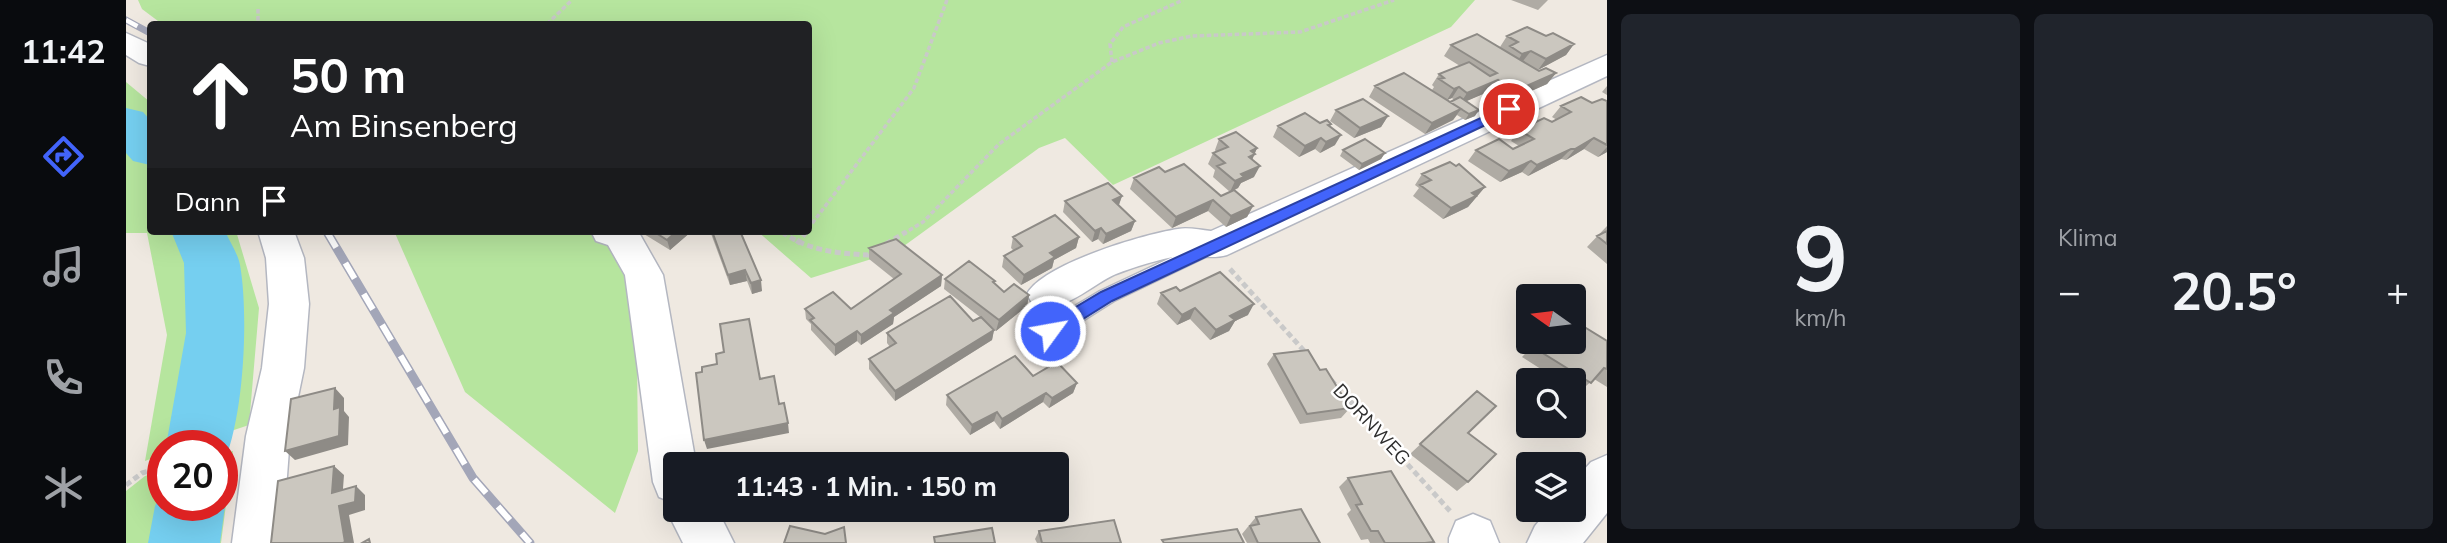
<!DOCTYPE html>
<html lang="de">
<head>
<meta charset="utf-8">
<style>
	:root { --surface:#171b24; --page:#20242c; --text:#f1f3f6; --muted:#9ea1a6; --accent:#4264fb }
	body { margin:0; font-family:Mulish,sans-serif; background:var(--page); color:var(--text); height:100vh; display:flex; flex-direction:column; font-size:26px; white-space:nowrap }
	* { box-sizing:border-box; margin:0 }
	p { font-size:23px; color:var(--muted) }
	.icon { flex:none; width:38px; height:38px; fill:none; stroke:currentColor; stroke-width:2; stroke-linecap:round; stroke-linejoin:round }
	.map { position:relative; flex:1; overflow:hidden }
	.panel { display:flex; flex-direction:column; gap:14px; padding:14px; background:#0d0f14; width:840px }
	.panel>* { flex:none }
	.top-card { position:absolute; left:21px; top:21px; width:665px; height:214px; border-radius:7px; box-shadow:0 7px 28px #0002; background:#202124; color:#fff; overflow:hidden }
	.needle { width:46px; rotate:284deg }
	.tools { position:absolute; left:1390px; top:284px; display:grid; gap:14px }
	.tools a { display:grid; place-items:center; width:70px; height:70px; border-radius:7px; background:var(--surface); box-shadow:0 7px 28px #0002; font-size:35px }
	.speed { position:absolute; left:21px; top:430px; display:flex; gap:14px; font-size:35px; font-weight:700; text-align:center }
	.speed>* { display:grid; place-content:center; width:91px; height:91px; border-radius:50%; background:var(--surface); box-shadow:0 7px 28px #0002; line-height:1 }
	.speed .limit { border:10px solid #d22; background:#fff; color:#111 }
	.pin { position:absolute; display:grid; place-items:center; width:60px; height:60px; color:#fff; margin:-30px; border:4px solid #fff; border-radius:50%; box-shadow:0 2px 7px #0007 }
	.me { position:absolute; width:77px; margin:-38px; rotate:58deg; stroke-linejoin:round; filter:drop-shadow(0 0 5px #0008) }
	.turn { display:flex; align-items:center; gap:24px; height:147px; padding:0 28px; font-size:32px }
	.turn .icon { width:91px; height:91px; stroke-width:2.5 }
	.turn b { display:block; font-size:49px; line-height:60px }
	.then { display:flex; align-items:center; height:66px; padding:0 28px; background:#0003; gap:14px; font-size:26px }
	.big { font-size:52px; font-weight:700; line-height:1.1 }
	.panel .card { flex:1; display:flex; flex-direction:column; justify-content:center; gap:10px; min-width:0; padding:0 24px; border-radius:10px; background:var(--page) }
	.panel .dial { align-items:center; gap:0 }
	.dial b { font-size:91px; line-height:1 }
	.heat { display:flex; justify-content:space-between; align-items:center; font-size:38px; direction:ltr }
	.panel .tiles { flex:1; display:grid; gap:14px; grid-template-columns:repeat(2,1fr) }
	.trip { position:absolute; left:537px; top:452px; width:406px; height:70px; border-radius:7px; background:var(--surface); box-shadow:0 7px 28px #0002; font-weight:700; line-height:70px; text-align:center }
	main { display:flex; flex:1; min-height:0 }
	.dock { display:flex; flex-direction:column; width:126px; justify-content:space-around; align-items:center; background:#090b0e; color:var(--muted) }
	.dock .icon { width:49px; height:49px }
	.dock .active { color:var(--accent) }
	.dock b { font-size:32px; color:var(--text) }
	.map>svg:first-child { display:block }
	.green { fill:#b6e59e }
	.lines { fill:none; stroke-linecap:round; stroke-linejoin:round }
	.river { fill:#75cff0; fill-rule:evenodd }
	.service-casing { stroke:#b4b7c1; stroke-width:3 }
	.minor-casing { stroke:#b4b7c1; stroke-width:3 }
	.tertiary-casing { stroke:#b4b7c1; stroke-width:3 }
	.path-far1 { stroke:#c9c9c9; stroke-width:3.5; stroke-dasharray:4.5 2.5; stroke-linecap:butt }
	.path { stroke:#c9c9c9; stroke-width:5; stroke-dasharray:6 3.5; stroke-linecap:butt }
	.service { fill:#fff; fill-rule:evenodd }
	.minor { fill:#fff; fill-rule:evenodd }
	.tertiary { fill:#fff; fill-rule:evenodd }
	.rail-far1-casing { stroke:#a3a6b8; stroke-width:7 }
	.rail-casing { stroke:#a3a6b8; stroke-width:9 }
	.rail-far1 { stroke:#fff; stroke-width:4.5; stroke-dasharray:13; stroke-linecap:butt }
	.rail { stroke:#fff; stroke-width:6; stroke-dasharray:18; stroke-linecap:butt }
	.wall { fill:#afaba4 }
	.shaded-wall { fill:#8e8b86 }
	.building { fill:#cbc7bf; stroke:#8e8b86; stroke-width:2 }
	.route { fill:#4264fb; stroke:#2b41a3; stroke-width:2 }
	.labels { text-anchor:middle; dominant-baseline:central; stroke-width:5; stroke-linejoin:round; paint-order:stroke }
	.street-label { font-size:19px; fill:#2e2e2e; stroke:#fff }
</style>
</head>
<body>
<main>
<nav class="dock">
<b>11:42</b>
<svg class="icon active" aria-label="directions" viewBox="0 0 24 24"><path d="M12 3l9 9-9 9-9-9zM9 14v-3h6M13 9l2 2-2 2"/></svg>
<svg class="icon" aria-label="music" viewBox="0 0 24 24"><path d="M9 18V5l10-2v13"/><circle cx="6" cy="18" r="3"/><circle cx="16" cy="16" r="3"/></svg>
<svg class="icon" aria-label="phone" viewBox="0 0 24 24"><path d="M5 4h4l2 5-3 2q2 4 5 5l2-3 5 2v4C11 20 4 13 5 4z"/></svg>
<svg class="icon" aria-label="climate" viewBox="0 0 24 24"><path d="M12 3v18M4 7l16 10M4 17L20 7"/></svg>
</nav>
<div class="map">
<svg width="1481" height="543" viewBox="0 0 1481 543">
	<rect width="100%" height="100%" fill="#efe9e1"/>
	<path class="green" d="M12,0H1349L1325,27L987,185L939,138L913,148L771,251L685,278L631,231H682V24H36L16,9Z
		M0,82L24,102V231H110L133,308L123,425L60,446H37V454L19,461L41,335L21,233H0Z
		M268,231H487L510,271L512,451L489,513L339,392Z
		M107,451L95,543H0V491L19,476L37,471V506H96V454Z"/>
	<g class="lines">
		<path class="river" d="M0,108L17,112L24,120V165L7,161L0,153Z
			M45,231H99C104,242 112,254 114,265C123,316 118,421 96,467V446H40L60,333L58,263Z
			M37,489V506H96V500L99,506L94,543H22L29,506Z"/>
		<defs>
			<path id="service" d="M1087,238L1094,240L1096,245L1094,250L988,301L931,337L924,339L917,337L914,331L917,325L974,291Z"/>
			<path id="minor" d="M1481,55V76L1101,255C1084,260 1070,254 1053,256C1034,259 1008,267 990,274C963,286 937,315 907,305L901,294C917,264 1018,234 1052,229C1062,227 1074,230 1085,231Z
				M465,231H512L537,275L570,464H550V509H591L608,543H557L540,509L543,501L533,497L527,482L499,275L482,245L470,241Z
				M1481,455V513L1457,543H1401L1409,526L1423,509H1447V482L1465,462Z
				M1347,514L1364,521L1373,543H1323V538L1330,521Z"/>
			<path id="tertiary" d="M0,33L24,44V66L13,63L0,55Z
				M132,231H168L178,258L183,304L178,368L164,436L156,543H106L120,436L136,368L143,304L140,258Z"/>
		</defs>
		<use href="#service" class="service-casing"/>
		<use href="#minor" class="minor-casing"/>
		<use href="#tertiary" class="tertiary-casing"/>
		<path class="path-far1" d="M132,9V24
			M421,24L446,0
			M986,62L984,44L997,27L1057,0
			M682,229L788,88L821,0
			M654,231L658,234
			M679,234L681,231
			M777,234L797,222L873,144L986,62L1033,43L1066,36L1174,32L1268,0"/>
		<path class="path" d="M656,232C683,251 710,253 742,255L746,252
			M671,244L680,232
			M760,244L780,232
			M1104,269L1180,353
			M1205,380L1324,511
			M0,485L16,473L37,467"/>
		<use href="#service" class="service"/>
		<use href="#minor" class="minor"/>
		<use href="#tertiary" class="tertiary"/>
		<defs>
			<path id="rail-far1" d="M0,20L24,33
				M200,231L202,234"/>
			<path id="rail" d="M201,232L347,478L404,543"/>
		</defs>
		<use href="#rail-far1" class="rail-far1-casing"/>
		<use href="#rail" class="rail-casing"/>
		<use href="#rail-far1" class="rail-far1"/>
		<use href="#rail" class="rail"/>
	</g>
	<path class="wall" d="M1385,0H1422L1412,10Z
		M1381,36H1420L1448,44L1440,55L1412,70L1430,73L1421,84L1381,102L1364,91L1340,101L1349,116L1339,120L1331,115L1327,120L1299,134L1243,97L1249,86L1324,102L1328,100L1326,98L1321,100L1306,90L1308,87L1306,85L1313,74L1334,66L1318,56L1325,45L1374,47Z
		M1481,86V95L1476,92Z
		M1478,100H1481V152L1472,157L1458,149L1440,160L1435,159L1402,176L1396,172L1374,182L1342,161L1350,150L1387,149L1393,146L1385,141L1393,130L1426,122L1431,120L1426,117L1435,106L1466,103Z
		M1210,110L1262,116L1255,127L1228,138L1204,121Z
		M1194,123L1205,124L1204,127L1209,145L1194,153L1189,149L1173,157L1147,137L1152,126Z
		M1093,139L1131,148L1126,160L1128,177L1115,183L1112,188L1108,190L1127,206L1121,217L1100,227L1082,211L1046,228L1004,189L1008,178L1039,172L1095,196L1104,192L1087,177L1089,170L1082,164L1087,153L1090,152L1089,150Z
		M1217,150L1259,153L1255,159L1233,170L1214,156Z
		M1296,174L1359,187L1342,207L1317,219L1287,196L1293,188L1289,185Z
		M996,196L993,205L1009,221L1005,231L977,244L972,239L966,242L937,212L939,201Z
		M1481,226V264L1461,247Z
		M513,231H566L544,250Z
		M584,231H621L622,233L616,235L636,291L626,294L621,281L604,285Z
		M887,237H953L950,248L928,260L926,268L895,285L876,267L878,256L888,251L885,248Z
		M743,248L816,275L815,286L768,317L767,324L735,345L731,341L709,356L685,330V324L680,319L679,309H725L768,279L743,259Z
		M819,279L869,281V284L878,292L903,295L901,306L870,331L865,326L868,330L866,340L769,401L743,369V359L764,347L761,343V333L847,321L854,317L818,289Z
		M1054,291L1122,315L1109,321L1103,331L1084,340L1064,319L1051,325L1031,304L1035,293Z
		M1411,341H1481V387L1468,379L1452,393L1447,390V380H1432L1396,357Z
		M1148,354L1194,370L1224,408L1215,418L1174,424L1141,364Z
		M907,376L951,383L947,393L923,408L917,402L874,429L868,421L844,435L820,405L821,395Z
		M1351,391L1342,433V482L1331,491L1284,454Z
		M1222,478L1308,542L1306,543H1244L1242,539L1235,540L1221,514L1225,510L1213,487Z
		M1130,517L1194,543H1121L1116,534Z
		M913,531L995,543H911L909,539Z"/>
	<path class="shaded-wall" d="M1448,44L1440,55L1412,70L1420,59Z
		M1405,51L1397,61L1389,65L1396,54Z
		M1430,73L1421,84L1381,102L1389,91Z
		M1372,80L1364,91L1334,104L1341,93Z
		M1333,87L1326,98L1321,100L1328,89Z
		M1335,109L1327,120L1299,134L1306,123Z
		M1353,110L1349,116L1339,120L1343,114Z
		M1262,116L1255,127L1228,138L1234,128Z
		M1215,135L1209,145L1194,153L1200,142Z
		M1195,138L1189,149L1173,157L1179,146Z
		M1468,138L1458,149L1440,160L1449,149Z
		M1481,147V152L1472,157Z
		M1131,148L1124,165L1118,168L1125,151Z
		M1445,149L1435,159L1402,176L1411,165Z
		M1259,153L1255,159L1233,170L1236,164Z
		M1405,161L1396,172L1374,182L1383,171Z
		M1134,166L1128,177L1115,183L1112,188L1104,192L1109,181L1115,174Z
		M1359,187L1342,207L1317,219L1325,208L1346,193Z
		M996,196L992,207L987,200Z
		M1087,200L1082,211L1046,228L1050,217Z
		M1127,206L1121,217L1100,227L1105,216Z
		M1009,221L1005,231L977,244L980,234Z
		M975,228L972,239L966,242L969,231Z
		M551,231H566L544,250L541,240Z
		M612,231H621L622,233L613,235Z
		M953,237L950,248L928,260L926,268L895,285L898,275L924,253Z
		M619,270L621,281L604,285L602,275Z
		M816,275L815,286L768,317L767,324L735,345V335L764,310Z
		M635,280L636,291L626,294L625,283Z
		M903,295L901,306L870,331L873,320Z
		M1128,304L1122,315L1109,321L1103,331L1084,340L1090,330L1104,316Z
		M1069,308L1064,319L1051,325L1056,315Z
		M868,330L866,340L769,401V391Z
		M731,331V341L709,356V345Z
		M951,383L947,393L923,408L926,398Z
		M209,388L218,398V411L223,417L222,445L169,460L159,451L208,409Z
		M920,393L917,402L874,429L876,419Z
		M871,412L868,421L844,435L846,425Z
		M662,423L663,433L581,449L578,440Z
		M208,466L218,475L216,502L206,493Z
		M230,486L239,495V510L223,515L228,543H217L213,506Z"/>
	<path class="building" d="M1401,27L1420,36L1427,33L1448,44L1420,59L1405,51L1396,54L1384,46L1392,42L1381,36Z
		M1351,34L1413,71L1420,68L1430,73L1389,91L1372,80L1341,93L1333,87L1328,89L1313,79L1318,78L1313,74L1343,62L1364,76L1371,73L1325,45Z
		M1278,73L1335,109L1306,123L1249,86Z
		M1334,97L1353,110L1343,114L1324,102Z
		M1455,97L1466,103L1476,99L1481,101V145L1468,138L1449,149H1445L1411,165L1405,161L1383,171L1350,150L1373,139L1387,149L1408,139L1393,130L1418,118L1426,122L1445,112L1435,106Z
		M1237,99L1262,116L1234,128L1210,110Z
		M1179,113L1194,123L1201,120L1205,124L1202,125L1215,135L1200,142L1195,138L1179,146L1152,126Z
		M1110,132L1131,148L1125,151L1129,154L1123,157L1134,166L1115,174L1118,177L1109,181L1091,166L1099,163L1087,153L1102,147L1093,139Z
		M1239,139L1259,153L1236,164L1217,150Z
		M1324,162L1330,166L1333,164L1359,187L1346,193L1350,196L1325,208L1294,185L1305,180L1296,174Z
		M1058,164L1095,196L1108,190L1127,206L1105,216L1087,200L1050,217L1008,178L1033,167L1039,172Z
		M982,183L996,196L987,200L1009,221L980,234L975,228L969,231L939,201Z
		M929,215L953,237L924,253L929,257L898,275L878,256L896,246L887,237Z
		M527,231H551L541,240Z
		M586,231H614L635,280L625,283L619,270L602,275Z
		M1481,231V244L1471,236Z
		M770,239L816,275L764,310L768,313L735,335L731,331L709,345L684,320L688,318L679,309L707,292L725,309L775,274L743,248Z
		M843,261L869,281L867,282L878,292L888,284L903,295L873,320L819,279Z
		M1094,272L1128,304L1104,316L1109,320L1090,330L1069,308L1056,315L1035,293L1050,287L1054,291Z
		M824,296L847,321L855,317L868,330L769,391L743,359L770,343L761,333Z
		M623,319L634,379L648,376L653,404L658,403L662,423L578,440L570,373L576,372V367L591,364L590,354L598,352L594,324Z
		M1447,320L1481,341V369L1478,368L1465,383L1407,347L1412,341H1447Z
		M1182,350L1194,370L1200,369L1224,408L1181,414L1148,354Z
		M889,356L907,376L931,362L951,383L926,398L920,393L876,419L871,412L846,425L821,395Z
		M209,388L208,409L214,407L213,436L159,451L165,399Z
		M1351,391L1370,406L1342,433L1370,454L1342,482L1294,444Z
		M208,466L206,493L230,486L229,502L213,506L219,542L217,543H145L152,481Z
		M1265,471L1308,542L1299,543H1259L1252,531H1245L1230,505L1236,504L1222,478Z
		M1175,509L1194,543H1132L1124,526L1133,524L1130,517Z
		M988,520L995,543H916L913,531Z
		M664,526L699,534L718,527L720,543H658Z
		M866,528L869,543H809L808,537Z
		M1111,529L1118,543H1038L1036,540Z
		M243,539L244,543H236Z"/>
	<path class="route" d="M1383,105L1387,106V112L986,301L930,336H918L915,331L918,326L975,292Z"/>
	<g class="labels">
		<g class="street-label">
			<text transform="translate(1246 424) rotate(47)">DORNWEG</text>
		</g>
	</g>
</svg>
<div class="tools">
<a><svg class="needle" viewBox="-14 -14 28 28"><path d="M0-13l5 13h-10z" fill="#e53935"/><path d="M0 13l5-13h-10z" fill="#9ea1a6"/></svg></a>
<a><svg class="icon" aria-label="search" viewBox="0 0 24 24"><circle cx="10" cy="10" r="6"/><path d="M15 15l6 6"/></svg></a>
<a><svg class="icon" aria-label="layers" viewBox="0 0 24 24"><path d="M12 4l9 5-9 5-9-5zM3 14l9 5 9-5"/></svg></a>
</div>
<div class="speed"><div class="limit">20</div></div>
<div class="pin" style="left:1383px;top:109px;background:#d93025"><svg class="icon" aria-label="arrive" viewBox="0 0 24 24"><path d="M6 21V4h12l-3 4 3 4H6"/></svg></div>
<svg class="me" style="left:924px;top:331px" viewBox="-20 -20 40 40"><circle r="17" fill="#4264fb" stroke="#fff" stroke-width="3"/><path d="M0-11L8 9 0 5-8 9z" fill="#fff"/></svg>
<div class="trip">11:43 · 1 Min. · 150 m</div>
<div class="top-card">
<div class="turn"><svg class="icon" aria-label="ahead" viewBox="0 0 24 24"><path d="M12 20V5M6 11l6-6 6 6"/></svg><div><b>50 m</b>Am Binsenberg</div></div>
<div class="then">Dann<svg class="icon" aria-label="arrive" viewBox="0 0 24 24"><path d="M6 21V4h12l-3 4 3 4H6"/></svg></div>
</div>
</div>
<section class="panel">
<div class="tiles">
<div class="card dial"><b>9</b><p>km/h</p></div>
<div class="card"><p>Klima</p>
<div class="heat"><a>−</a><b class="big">20.5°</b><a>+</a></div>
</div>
</div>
</section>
</main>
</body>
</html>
